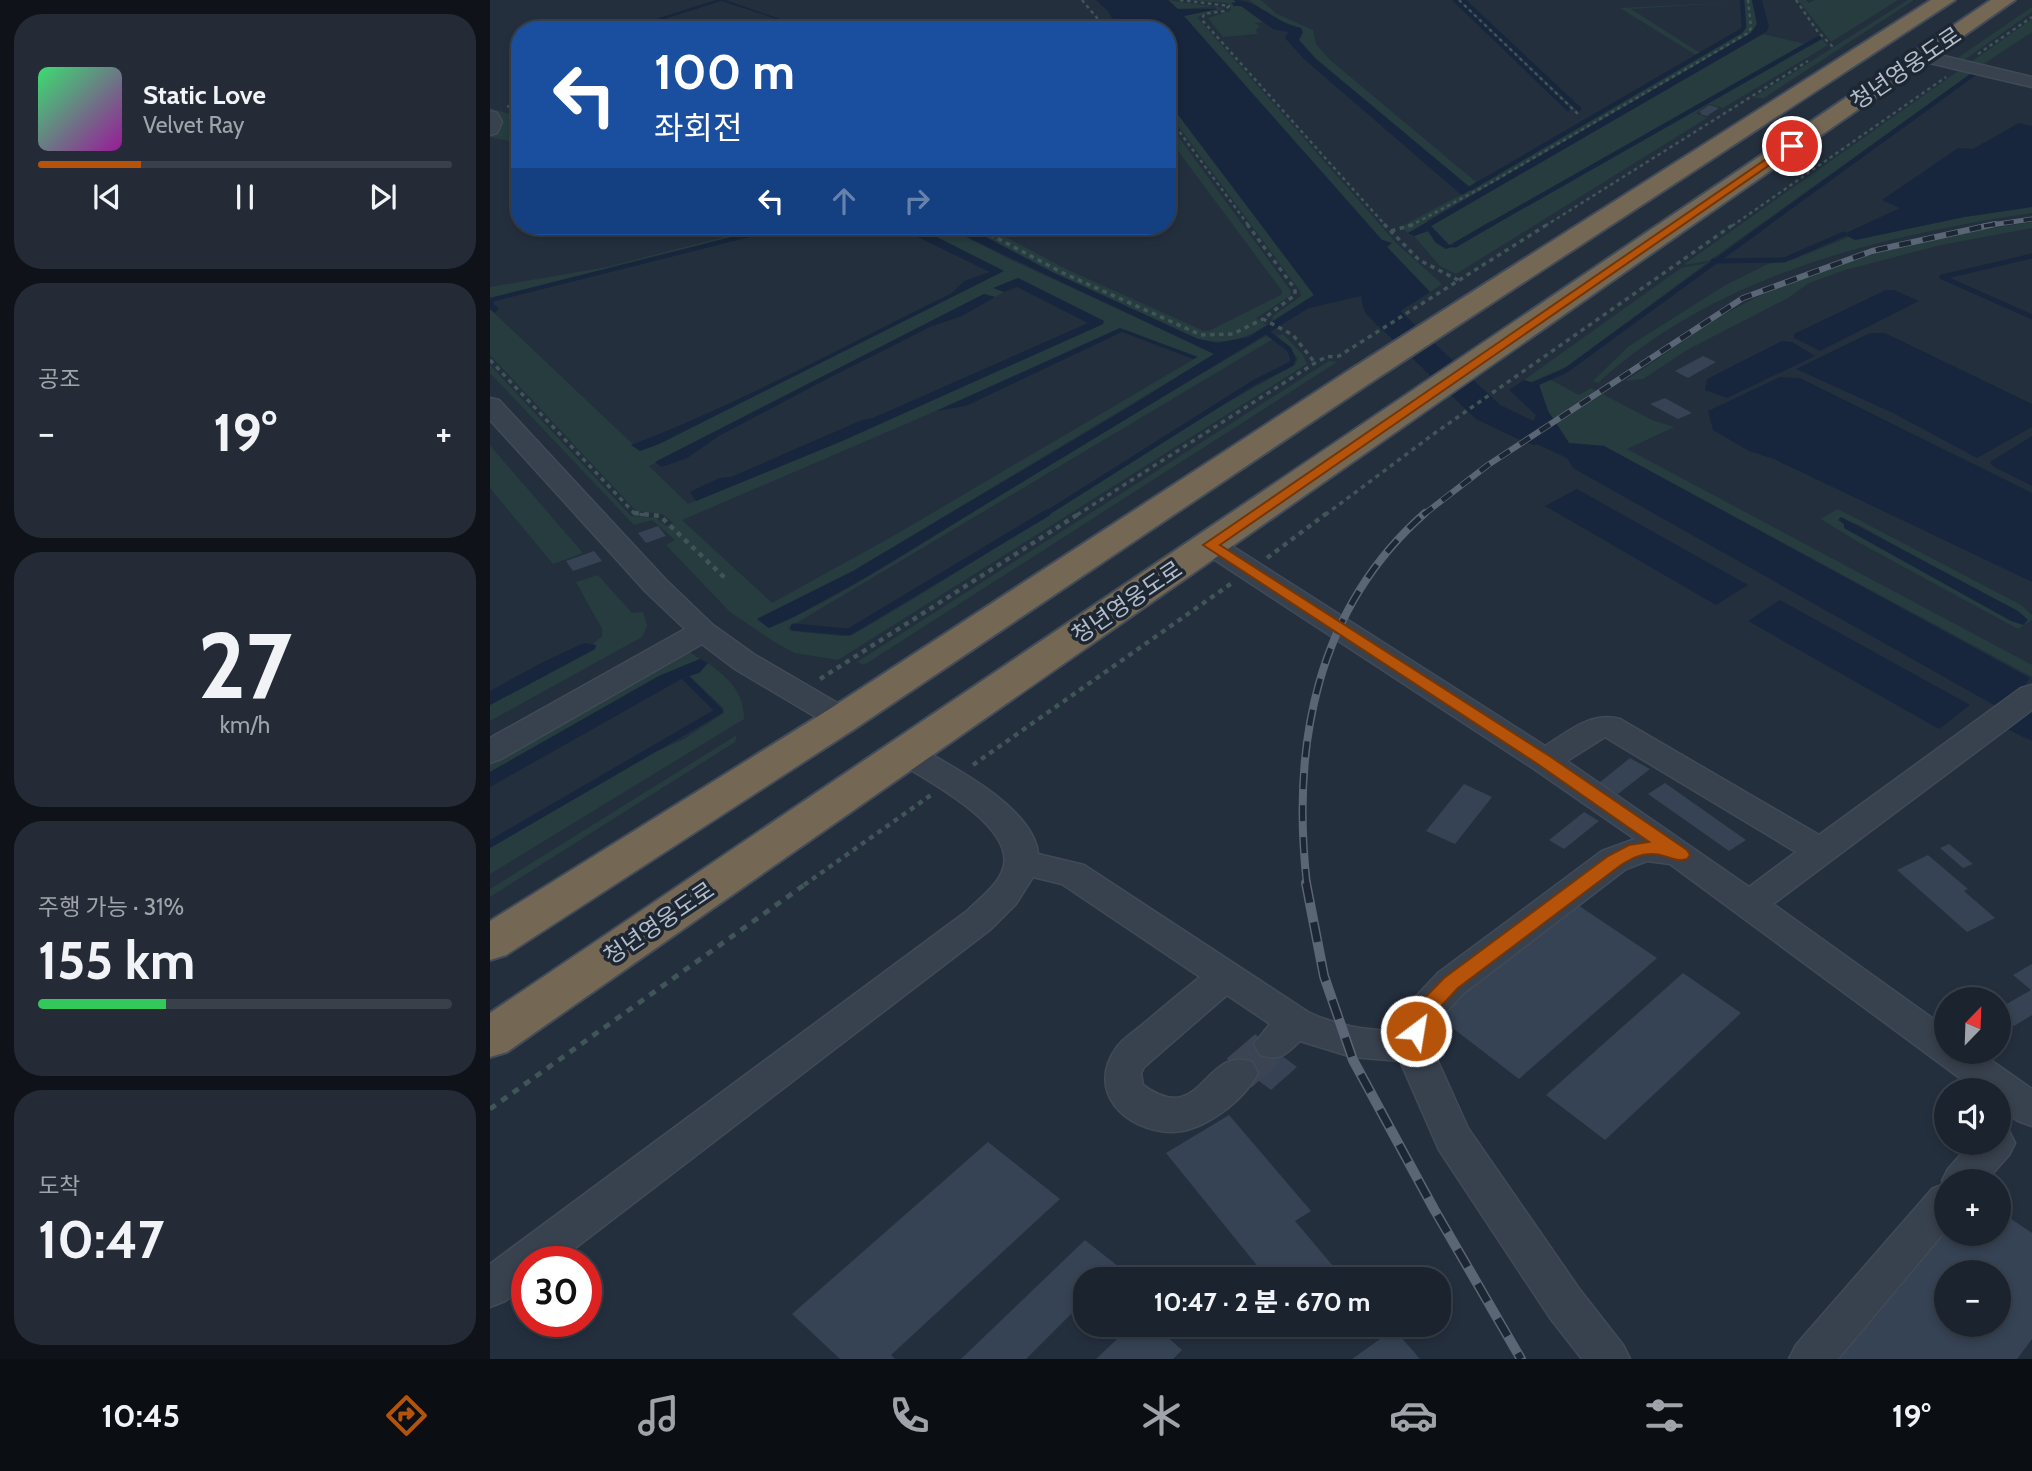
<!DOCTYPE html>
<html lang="ko">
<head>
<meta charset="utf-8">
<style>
	:root { --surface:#1b232e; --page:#242b36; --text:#f1f3f6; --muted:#a0a4aa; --line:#39404a; --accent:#b45309 }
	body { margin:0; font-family:Cabin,"Noto Sans KR",sans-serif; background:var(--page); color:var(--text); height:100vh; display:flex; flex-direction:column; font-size:26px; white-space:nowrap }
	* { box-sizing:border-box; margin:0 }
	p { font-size:23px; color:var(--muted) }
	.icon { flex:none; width:38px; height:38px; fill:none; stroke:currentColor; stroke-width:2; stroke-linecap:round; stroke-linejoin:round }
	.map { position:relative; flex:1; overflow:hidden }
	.details { display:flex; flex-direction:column; gap:14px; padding:14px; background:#0f1319; width:490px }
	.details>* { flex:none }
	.guide { position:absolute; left:21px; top:21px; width:665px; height:214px; border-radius:28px; box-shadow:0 4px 10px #0003,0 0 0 2px var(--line); background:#1a4fa0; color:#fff; overflow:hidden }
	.needle { width:46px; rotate:23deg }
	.buttons { position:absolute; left:1444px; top:987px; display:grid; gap:14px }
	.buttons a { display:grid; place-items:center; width:77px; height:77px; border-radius:50%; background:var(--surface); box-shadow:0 4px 10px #0003,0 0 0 2px var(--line); font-size:35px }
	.speed { position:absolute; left:21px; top:1246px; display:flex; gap:14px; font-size:35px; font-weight:700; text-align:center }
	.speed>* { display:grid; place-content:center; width:91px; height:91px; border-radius:50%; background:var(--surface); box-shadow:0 4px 10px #0003,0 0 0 2px var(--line); line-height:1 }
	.speed .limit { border:10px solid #d22; background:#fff; color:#111 }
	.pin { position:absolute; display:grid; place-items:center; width:60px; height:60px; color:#fff; margin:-30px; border:4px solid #fff; border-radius:50%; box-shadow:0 2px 7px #0007 }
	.me { position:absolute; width:77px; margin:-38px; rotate:31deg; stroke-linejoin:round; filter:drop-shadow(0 0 5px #0008) }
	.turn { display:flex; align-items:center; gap:24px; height:147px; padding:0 28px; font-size:32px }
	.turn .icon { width:91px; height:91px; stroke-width:2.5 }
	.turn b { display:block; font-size:49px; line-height:60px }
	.lanes { display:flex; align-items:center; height:66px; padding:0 28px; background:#0003; justify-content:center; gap:35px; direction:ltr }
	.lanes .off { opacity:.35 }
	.big { font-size:52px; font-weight:800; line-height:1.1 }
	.details .widget { flex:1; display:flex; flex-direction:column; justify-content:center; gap:10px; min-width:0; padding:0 24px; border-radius:28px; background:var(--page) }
	.details .dial { align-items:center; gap:0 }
	.dial b { font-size:91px; line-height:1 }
	.song { display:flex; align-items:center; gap:21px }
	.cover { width:84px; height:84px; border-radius:10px; background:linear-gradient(135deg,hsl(140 70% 55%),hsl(300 70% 35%)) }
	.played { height:7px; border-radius:4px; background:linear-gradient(90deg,var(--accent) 25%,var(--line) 25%) }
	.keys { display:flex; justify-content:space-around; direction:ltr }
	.heat { display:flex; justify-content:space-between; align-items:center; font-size:38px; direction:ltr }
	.charge { height:10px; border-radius:5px; background:linear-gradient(90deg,#34c759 31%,var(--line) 0) }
	.trip { position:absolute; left:583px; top:1267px; width:378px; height:70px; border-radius:28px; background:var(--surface); box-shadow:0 4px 10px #0003,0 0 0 2px var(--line); font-weight:800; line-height:70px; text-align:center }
	.tab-bar { display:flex; height:112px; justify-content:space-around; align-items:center; background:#0b0e12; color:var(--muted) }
	.tab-bar .icon { width:49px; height:49px }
	.tab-bar .current { color:var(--accent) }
	.tab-bar b { font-size:32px; color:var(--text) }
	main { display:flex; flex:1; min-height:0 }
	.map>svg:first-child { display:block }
	.green { fill:#263c3f; fill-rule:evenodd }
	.water { fill:#17263c }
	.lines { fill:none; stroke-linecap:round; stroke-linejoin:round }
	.stream-far2 { stroke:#17263c; stroke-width:4.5 }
	.stream-far1 { stroke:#17263c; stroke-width:5 }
	.stream { stroke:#17263c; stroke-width:7 }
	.river { fill:#17263c; fill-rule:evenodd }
	.building { fill:#364354; fill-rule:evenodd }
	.minor-tunnel { stroke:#3a4453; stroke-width:38; stroke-dasharray:38 19; stroke-linecap:butt }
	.minor-casing { stroke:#414a57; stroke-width:3 }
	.highway-casing { stroke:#434c59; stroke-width:4 }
	.path-far3 { stroke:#3f5557; stroke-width:2.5; stroke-dasharray:3.5 3.5; stroke-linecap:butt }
	.path-far2 { stroke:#3f5557; stroke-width:3.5; stroke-dasharray:4.5 4.5; stroke-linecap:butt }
	.path-far1 { stroke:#3f5557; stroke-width:4.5; stroke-dasharray:5 5; stroke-linecap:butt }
	.path { stroke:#3f5557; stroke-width:5; stroke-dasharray:7 7; stroke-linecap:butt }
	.minor { fill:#38414e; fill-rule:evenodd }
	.highway { fill:#746855; fill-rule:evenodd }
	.rail-far3-casing { stroke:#5a6575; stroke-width:5 }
	.rail-far2-casing { stroke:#5a6575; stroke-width:6 }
	.rail-far1-casing { stroke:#5a6575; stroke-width:8 }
	.rail-casing { stroke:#5a6575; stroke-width:10 }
	.rail-far3 { stroke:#1d2633; stroke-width:3.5; stroke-dasharray:10; stroke-linecap:butt }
	.rail-far2 { stroke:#1d2633; stroke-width:4.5; stroke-dasharray:12; stroke-linecap:butt }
	.rail-far1 { stroke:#1d2633; stroke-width:5; stroke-dasharray:16; stroke-linecap:butt }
	.rail { stroke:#1d2633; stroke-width:7; stroke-dasharray:20; stroke-linecap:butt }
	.route { fill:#b45309; stroke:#753606; stroke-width:2 }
	.labels { text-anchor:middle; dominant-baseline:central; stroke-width:7; stroke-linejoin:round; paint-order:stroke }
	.street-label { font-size:23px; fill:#b4bcc9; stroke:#1d2633 }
</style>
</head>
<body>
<main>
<section class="details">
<div class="widget">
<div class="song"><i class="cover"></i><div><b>Static Love</b><p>Velvet Ray</p></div></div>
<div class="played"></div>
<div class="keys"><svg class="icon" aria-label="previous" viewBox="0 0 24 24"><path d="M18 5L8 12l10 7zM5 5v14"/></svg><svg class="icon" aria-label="pause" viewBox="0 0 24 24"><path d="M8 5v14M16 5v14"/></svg><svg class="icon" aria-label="next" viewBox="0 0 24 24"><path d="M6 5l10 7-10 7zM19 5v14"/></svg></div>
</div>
<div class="widget"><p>공조</p>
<div class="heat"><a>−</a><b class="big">19°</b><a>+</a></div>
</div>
<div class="widget dial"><b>27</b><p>km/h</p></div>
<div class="widget"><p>주행 가능 · 31%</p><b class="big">155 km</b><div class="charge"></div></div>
<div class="widget"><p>도착</p><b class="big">10:47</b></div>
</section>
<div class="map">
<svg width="1542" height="1359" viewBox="0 0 1542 1359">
	<rect width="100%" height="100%" fill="#242f3e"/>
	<path class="green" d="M678,0L734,8L707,17L907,244L952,284L940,292L897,247L901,243L892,240L693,16L727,9L725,7L687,9Z
		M694,0H744L773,22L765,23L770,27L766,29L767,34L733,37L718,18L740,11L741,7L738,3Z
		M759,0H771L787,14L823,30L826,44L840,60L986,182L979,187L826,59L809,40L811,28L786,20Z
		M1254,0H1262L1267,24L1261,33L938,220L935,224L918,233L910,227L982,189L1249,34L1256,25Z
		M1308,0H1316L1319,3L1325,0H1408L1341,42Z
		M1418,0H1424L1274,98H1263Z
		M1250,2L1141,9L1210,53L1206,55L1130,8Z
		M1542,7V12L1470,63L1463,61Z
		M1542,19V32L1489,67L1477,65Z
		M1273,34L1315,44L963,244L959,245L941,226Z
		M1330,38L1338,45L1233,108L1219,104L1206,113L1217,118L966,274L950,266L924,236L938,231L946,243L962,248Z
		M1474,67L1486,70L1219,261L1193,265Z
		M677,100L824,295L782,321L783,316L811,296L810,291L677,111Z
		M0,108L20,114L19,130L30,132V146L23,142L0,137Z
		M677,121L801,291L800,296L766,318L777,325C753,340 736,345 708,339L562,272L475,226H495L578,270L714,331L721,330L791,295L792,291L677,136Z
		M1542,207V213C1388,236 1226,275 1108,383L1103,381L1139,346L1234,286L1278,264L1302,260L1359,237L1365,240L1474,217Z
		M1542,222V228L1451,245L1355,270L1319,283L1298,298L1197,350L1153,379L1135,381C1178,353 1219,320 1265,298C1352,255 1447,236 1542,222Z
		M277,226H285L0,298V287L117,267Z
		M425,226L460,228L515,257L725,354L363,571L267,619L279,628C354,596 423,549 492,506C586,449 680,392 776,336L783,339L298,628L301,631L351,636L362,635C512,549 653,446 805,365L808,358L787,336L793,334L813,355L817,364L348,660L305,653L286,643L240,612L176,545L185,540L162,520L144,525L0,373V365L141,516L166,518L176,526L183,523L172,514L146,511L0,355V309L150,451L169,444L513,271ZM528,278L613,321V324L352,441L198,504L159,466L494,294L505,297L514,292L505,288ZM630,328L706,358L398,539L282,603L192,520L511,383Z
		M1217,263L1076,367L1041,382L1034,380L1191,268Z
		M839,361L847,362L374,665L367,662Z
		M1059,379L1089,395L1101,388L1162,420L1184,427L1137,449L1542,665V677L1114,446L1079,443L1058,411L1049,385Z
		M0,445L3,449L93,553L63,564L0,488Z
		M1348,509L1531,605L1542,615V620L1528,629L1368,542L1331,519ZM1357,522L1367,524L1538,619L1354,524Z
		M108,575L142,613L153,612L157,626L152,637L0,721V705L105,649L103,644L112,636V629L86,582Z
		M198,651L210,659L169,676L0,772V757Z
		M218,663C238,678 254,691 254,719L0,874V848L165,752L194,739L234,713L233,708L200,676L209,673Z
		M247,735L245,742L0,897V889Z"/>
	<path class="water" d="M226,0H236L321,30L231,1L140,30H131Z
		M606,0H678L688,9H728L694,16L892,240L902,243L897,247L940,292L887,326L871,296L819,308L378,576L304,617L279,628L267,619L363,571L634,410L724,354L453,226H475L562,272L708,339L727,343L759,337L824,295L677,100V30H629L618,11Z
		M744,0C769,0 785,23 811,28L813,32L809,40L826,59L982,189L972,195L968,192L815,60L795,38L798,32L783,29L751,6H744L741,3L746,2Z
		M1262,0H1272L1279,27L1276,32L941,226L959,245L974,242L956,249L946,243L938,231L924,236L918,233L1261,33L1267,24Z
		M1529,123L1542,126V207L1474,217L1365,240L1354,234L1410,208L1392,200L1468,148L1483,149Z
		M285,226H314L264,236L5,301L3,304L9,308L5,313L0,309V298Z
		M405,226H425L514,271L169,444L150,451L141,445C251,403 356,345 462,293L474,281L500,272Z
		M528,278L614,321L613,324L352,441L206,501L200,492L229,478L241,477L372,420L383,418L598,323L527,287L514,292L503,288Z
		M1396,290H1404L1429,301L1330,351L1304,338V334Z
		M494,294L505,297L472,316L440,327L335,380L229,436L197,458L172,467L165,462Z
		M630,328L708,357L703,359L632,332L476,406L446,411Z
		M1380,333H1395L1542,404V427L1487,458L1403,413L1306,369Z
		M1292,341L1302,342L1325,356L1237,398L1215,390L1217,379Z
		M1290,377L1310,378L1542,493V582L1284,459L1259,451L1223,430L1218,411Z
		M1034,380L1049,385L1058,411L1079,443L1114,446L1540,678L1535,685L1542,689V741L1515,728L1527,718L1083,468L1077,458L1018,431L988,413L1003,402L1033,427L1043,422L1046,415L1019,390Z
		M1542,436V486L1504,467L1500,462Z
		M1087,489L1258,585L1226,605L1055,506Z
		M1351,517L1528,611L1538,620L1533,625L1521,621L1354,528V524L1348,520Z
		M1290,600L1480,705L1449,729L1258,621Z
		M94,643L106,645L105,649L0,705V691L51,663Z
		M210,659L218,663L209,673L195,677L0,787V772L169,676Z"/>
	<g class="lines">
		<path class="stream-far2" d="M965,0L1078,109
			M973,0L1089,109
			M981,188L1251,31L1254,27L1252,0
			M998,226L1329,38
			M1274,226L1488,71"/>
		<path class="stream-far1" d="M965,245L1001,224
			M1542,256L1452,277L1542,317
			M1223,261L1294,260L1354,234
			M1045,384L1075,371L1277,224
			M554,515L763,383L801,364L803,359L799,349L779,334"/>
		<path class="stream" d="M304,627L359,632L557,513
			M0,844L229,711L195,677"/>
		<path class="river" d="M887,259L898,262L905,271L902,285L904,305L1010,405L1056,427L1062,434L1056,441L1044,445L1032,441L986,419L877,315C869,303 871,286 875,272L872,268L876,262Z"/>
	</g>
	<path class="building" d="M1219,105L1229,108L1217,116L1210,114L1212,113L1209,112Z
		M1213,356L1226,362L1198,378L1185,371Z
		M1175,398L1202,413L1188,419L1160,404Z
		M168,526L176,536L156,543L148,533Z
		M104,551L112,561L83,571L76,561Z
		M1140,758L1160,769L1128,794L1109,783Z
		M1175,783L1256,840L1239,851L1158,794Z
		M974,784L1002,797L965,844L936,831Z
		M1094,812L1109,821L1074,849L1059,840Z
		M1459,844L1483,864L1473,868L1450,848Z
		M1438,855L1478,889L1474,891L1505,918L1477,932L1407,870Z
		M1082,901L1167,958L1029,1079L943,1013Z
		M1542,964V1015L1524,1026L1508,1012V1009L1541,990L1523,975Z
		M1193,973L1251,1013L1115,1140L1056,1095Z
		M764,1035L807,1067L781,1090L738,1058Z
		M739,1115L821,1211L805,1221L854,1279H778L676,1153Z
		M498,1142L570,1199L401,1355L405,1359H350L302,1314Z
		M1508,1210L1542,1233V1339L1527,1359H1338L1456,1220V1234H1508ZM1456,1272H1508V1325H1456Z
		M595,1240L629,1267L617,1279H595V1300L536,1359H471Z
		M642,1325H664L692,1350L683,1359H606Z
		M815,1325H847L827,1339Z
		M904,1329L930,1359H862Z"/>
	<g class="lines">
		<path class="minor-tunnel" d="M749,1073L783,1044"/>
		<defs>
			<path id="minor" d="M1433,51L1542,77V87L1427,60L1424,56L1427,52Z
				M0,111L7,113L12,122L7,133L0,135Z
				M0,398L9,400L176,580L223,625L265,655L363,712L367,719L363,726L352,729L341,726L245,669L212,644L11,759L0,763V738L195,629L156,592L0,420Z
				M721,537L731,539L1055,746C1078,732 1101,711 1130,719L1329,835L1531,688L1542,685V710L1283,904L1456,1028V1052H1489L1542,1089V1126L1528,1121L1508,1107V1090H1486L1180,864L1157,861L1136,869L974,993L946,1023L941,1046L978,1128L1090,1290L1133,1345L1140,1359H1092L1060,1318L949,1150L910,1061L862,1057L810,1041C795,1055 791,1061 770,1055L764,1044L780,1024L737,995L654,1067L651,1073L653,1085C713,1129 713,1045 762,1062L768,1073C754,1100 714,1132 682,1132C634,1131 595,1090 627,1047C633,1038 644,1032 652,1025C671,1009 690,993 710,977L572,884L543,877L526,904L501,929L67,1262H37V1285L15,1301L0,1307V1264L477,911C489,899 511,883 514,865C522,824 436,780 406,761L401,754L406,747L417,743L428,747C463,767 544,808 548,854L594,865L818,1012C847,1026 875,1030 907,1031L916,1007L948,973L1112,851L1145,839L1044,769L711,551L707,545L711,539ZM1115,737L1306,852L1259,887L1077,761Z
				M1508,1128L1519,1131L1525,1143L1519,1155L1496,1181H1456V1230L1348,1359H1299L1306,1345L1442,1189L1454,1184L1452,1181L1458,1169L1481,1143H1508Z"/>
			<path id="highway" d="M1441,0H1465L880,383L366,728L16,955L0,960V921L338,710L858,371Z
				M1501,0H1525L17,1052L0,1057V1013Z"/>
		</defs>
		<use href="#minor" class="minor-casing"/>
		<use href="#highway" class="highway-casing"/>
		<path class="path-far3" d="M592,0L617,30
			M690,0L739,6L734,11L714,14L712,20L896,226
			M969,0L1089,115
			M1306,0L1328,32L1343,47
			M1488,54L1542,17
			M17,106L30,110
			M677,115L759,226
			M920,226L997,185L1258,33L1261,28L1258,0
			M1055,226L1318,61
			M1242,226L1456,77"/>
		<path class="path-far2" d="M757,224L805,289V295L773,319L803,335L825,363
			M894,224L929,260L968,280
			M484,226L573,273L711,335L743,334L773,319
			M901,231L925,224
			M0,360L145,514L157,515
			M587,515L825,363L836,357L849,356L1058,224
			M835,515L945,433L1244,224"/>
		<path class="path-far1" d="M144,513L170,516L237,580
			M777,558L837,513
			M330,679L590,513
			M483,765L742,583
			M314,885L441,795"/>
		<path class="path" d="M0,1109L317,883"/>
		<use href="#minor" class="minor"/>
		<use href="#highway" class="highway"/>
		<defs>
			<path id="rail-far3" d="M1494,226L1542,219"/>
			<path id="rail-far2" d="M933,515L998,465L1253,298L1382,251L1505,224"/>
			<path id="rail-far1" d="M817,885C801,746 826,609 935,513"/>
			<path id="rail" d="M816,883L834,976L863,1060L944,1209L1031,1359"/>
		</defs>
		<use href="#rail-far3" class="rail-far3-casing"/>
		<use href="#rail-far2" class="rail-far2-casing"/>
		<use href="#rail-far1" class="rail-far1-casing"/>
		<use href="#rail" class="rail-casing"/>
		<use href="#rail-far3" class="rail-far3"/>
		<use href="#rail-far2" class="rail-far2"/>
		<use href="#rail-far1" class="rail-far1"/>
		<use href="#rail" class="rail"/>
	</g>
	<path class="route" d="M1298,144L1307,146L730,545L1061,757L1197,850L1200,855L1197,859C1185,863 1175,854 1163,854C1151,853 1141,859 1131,865L968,988L938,1020L933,1037L926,1039L919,1037L916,1031L922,1011L954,978L1118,856L1139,845L1159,842L1049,765L713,545Z"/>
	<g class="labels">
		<g class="street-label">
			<text transform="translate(1416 68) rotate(-34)">청년영웅도로</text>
			<text transform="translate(637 602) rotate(-34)">청년영웅도로</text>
			<text transform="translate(169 923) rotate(-34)">청년영웅도로</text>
		</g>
	</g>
</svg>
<div class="buttons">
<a><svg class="needle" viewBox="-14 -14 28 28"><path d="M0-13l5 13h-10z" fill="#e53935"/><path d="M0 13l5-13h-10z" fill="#a0a4aa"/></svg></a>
<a><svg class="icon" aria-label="sound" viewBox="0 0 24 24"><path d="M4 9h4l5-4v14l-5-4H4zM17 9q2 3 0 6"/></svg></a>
<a>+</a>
<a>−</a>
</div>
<div class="speed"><div class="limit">30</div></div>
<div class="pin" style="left:1302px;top:146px;background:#d93025"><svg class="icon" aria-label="arrive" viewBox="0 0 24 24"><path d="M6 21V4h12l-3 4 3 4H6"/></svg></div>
<svg class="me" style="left:926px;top:1031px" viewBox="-20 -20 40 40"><circle r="17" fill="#b45309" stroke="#fff" stroke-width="3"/><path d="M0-11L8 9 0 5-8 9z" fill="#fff"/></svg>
<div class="trip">10:47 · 2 분 · 670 m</div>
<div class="guide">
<div class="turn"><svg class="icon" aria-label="left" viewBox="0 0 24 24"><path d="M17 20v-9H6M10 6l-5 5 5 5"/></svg><div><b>100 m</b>좌회전</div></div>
<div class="lanes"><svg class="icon" aria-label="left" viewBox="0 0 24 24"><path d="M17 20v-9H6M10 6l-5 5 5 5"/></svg><svg class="icon off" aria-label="ahead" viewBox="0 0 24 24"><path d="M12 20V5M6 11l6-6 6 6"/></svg><svg class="icon off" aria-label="right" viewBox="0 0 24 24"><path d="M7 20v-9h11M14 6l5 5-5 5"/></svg></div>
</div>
</div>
</main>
<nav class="tab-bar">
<b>10:45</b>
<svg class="icon current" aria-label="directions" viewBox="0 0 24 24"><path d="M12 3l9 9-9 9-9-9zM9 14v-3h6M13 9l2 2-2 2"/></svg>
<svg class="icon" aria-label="music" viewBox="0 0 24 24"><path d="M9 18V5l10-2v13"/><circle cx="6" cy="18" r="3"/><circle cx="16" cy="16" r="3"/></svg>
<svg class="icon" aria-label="phone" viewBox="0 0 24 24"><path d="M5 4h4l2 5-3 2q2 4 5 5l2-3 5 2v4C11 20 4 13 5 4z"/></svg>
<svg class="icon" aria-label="climate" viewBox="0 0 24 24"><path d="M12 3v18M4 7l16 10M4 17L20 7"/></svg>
<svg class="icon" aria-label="car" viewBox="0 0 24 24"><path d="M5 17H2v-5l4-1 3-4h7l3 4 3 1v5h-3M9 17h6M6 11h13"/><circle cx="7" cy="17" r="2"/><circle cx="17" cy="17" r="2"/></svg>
<svg class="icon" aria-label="filters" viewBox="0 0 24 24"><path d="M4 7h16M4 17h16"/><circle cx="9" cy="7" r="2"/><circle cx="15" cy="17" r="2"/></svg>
<b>19°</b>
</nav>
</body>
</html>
